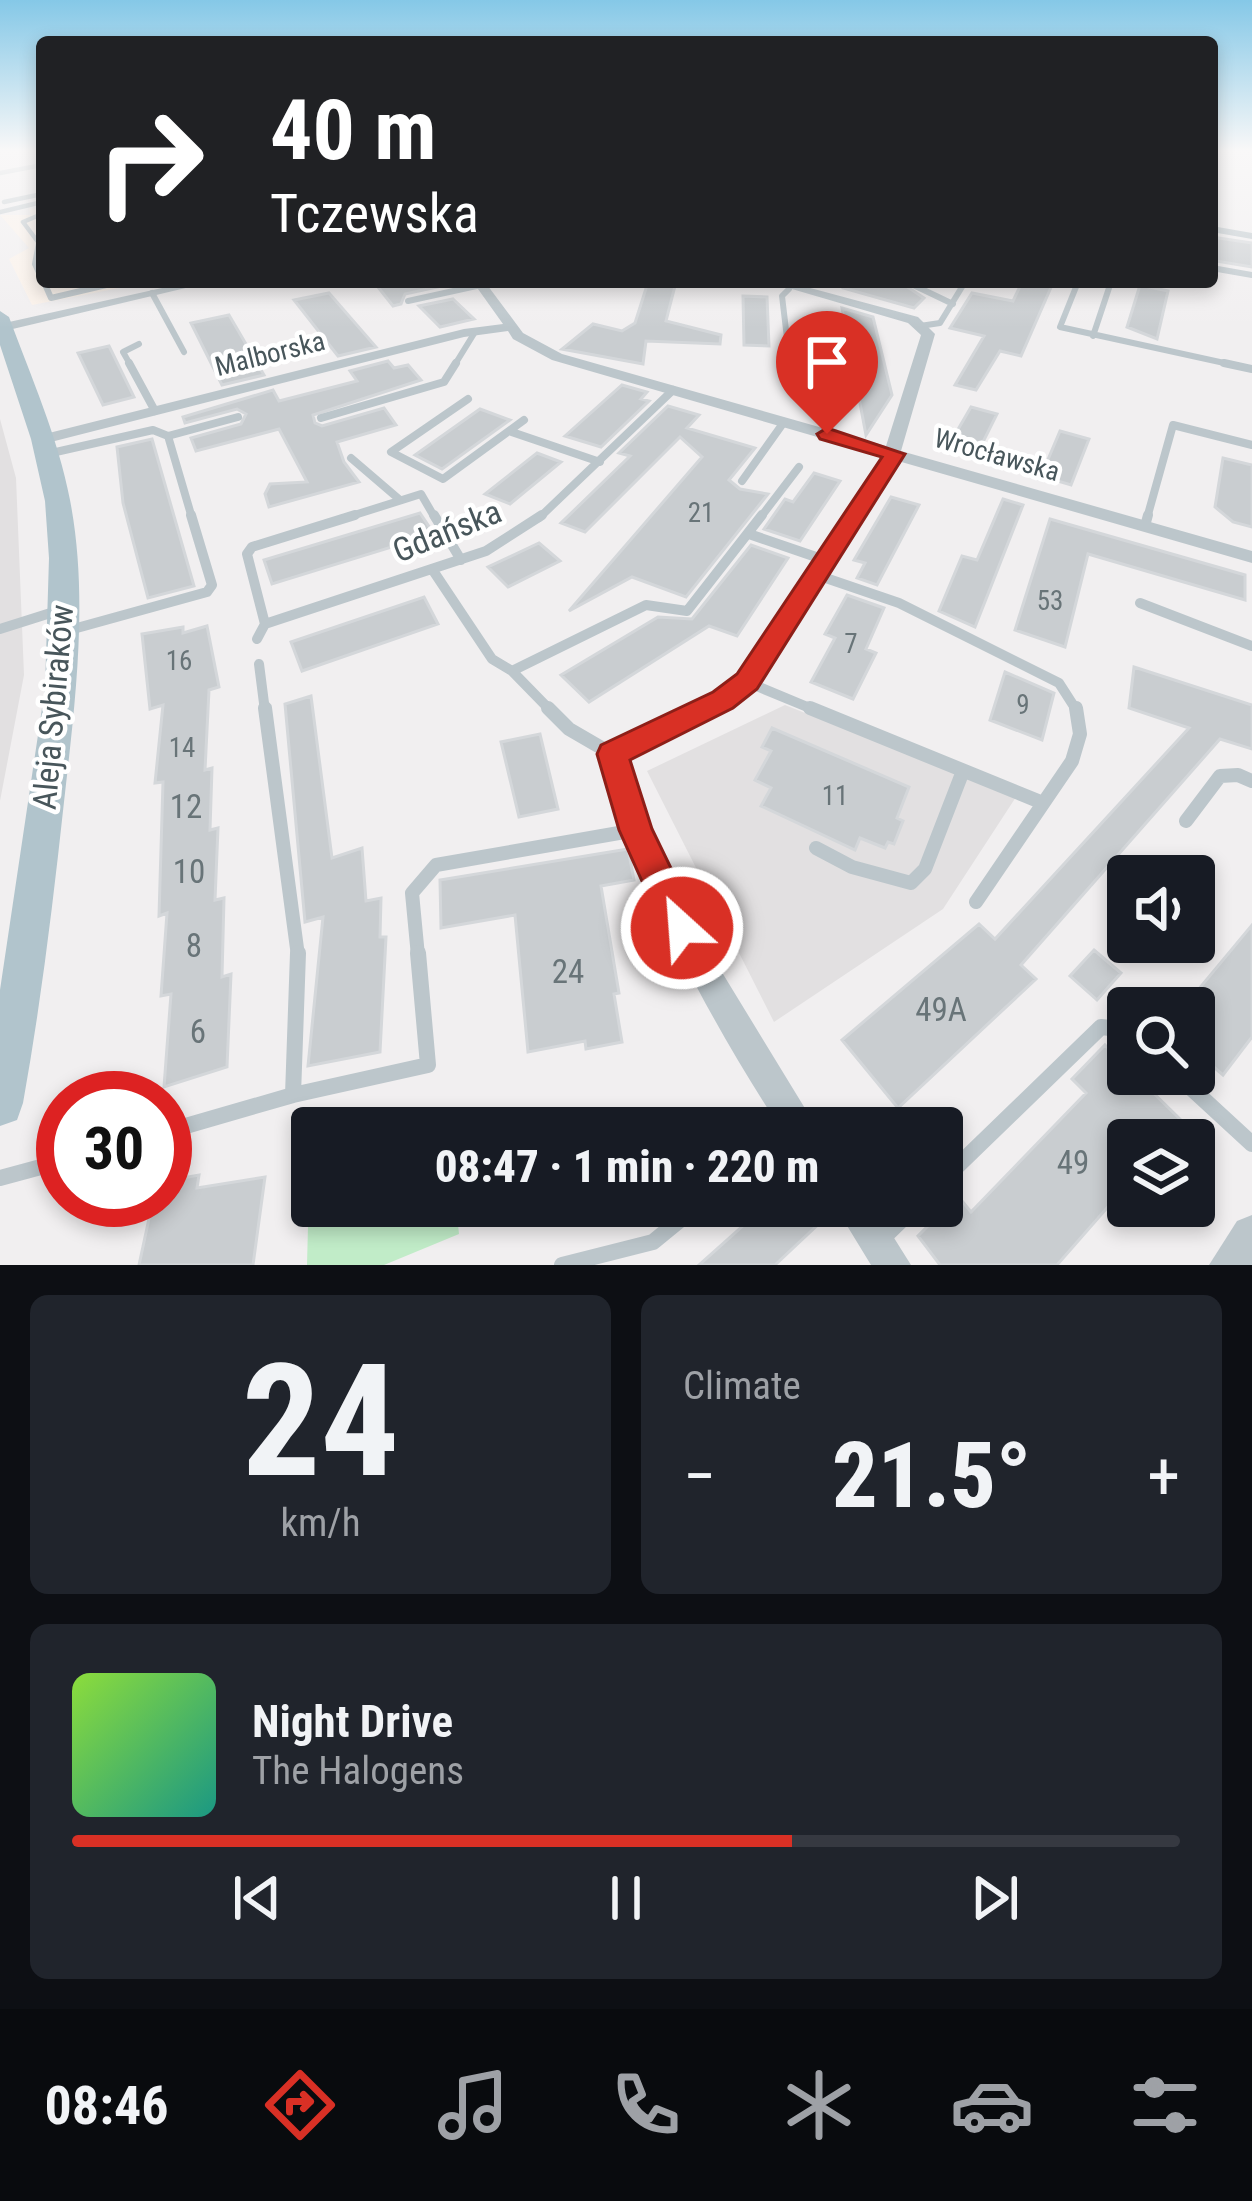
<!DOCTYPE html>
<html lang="en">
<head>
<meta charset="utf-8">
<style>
	:root { --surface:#171b24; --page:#20242c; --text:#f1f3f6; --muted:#9ea1a6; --line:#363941; --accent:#d93025 }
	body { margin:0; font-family:"Roboto Condensed",sans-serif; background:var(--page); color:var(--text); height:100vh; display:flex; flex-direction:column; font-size:45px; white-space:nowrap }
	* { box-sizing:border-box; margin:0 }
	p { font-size:39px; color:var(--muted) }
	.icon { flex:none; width:66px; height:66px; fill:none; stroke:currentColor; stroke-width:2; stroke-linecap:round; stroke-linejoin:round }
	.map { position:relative; height:1265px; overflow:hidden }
	.sheet { display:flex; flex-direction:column; gap:30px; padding:30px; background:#0d0f14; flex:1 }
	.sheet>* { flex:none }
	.hud { position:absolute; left:36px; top:36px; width:1182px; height:252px; border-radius:12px; box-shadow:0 6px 18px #0003; background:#202124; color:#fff; overflow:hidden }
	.tools { position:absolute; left:1107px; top:855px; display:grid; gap:24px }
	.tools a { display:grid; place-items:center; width:108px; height:108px; border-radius:12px; background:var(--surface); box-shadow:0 6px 18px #0003; font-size:60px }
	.speed { position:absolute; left:36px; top:1071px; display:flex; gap:24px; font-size:60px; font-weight:700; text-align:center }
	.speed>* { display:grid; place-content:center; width:156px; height:156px; border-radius:50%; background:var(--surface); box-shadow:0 6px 18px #0003; line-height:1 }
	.speed .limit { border:18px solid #d22; background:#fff; color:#111 }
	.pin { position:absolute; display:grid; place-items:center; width:102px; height:102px; color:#fff; margin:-123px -51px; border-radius:50% 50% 50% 0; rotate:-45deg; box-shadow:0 0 12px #0007 }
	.pin .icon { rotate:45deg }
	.me { position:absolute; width:132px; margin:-66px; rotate:334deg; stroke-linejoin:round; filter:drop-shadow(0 0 9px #0008) }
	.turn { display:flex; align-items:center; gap:42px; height:252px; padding:0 36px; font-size:54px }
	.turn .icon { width:156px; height:156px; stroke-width:2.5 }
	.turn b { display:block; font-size:84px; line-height:102px }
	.big { font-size:90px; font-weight:800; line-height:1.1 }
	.sheet .tile { flex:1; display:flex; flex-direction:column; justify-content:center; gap:18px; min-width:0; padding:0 42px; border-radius:18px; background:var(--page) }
	.sheet .dial { align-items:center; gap:0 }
	.dial b { font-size:156px; line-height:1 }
	.song { display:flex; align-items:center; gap:36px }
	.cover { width:144px; height:144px; border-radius:18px; background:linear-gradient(135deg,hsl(90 70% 55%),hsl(170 70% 35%)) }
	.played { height:12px; border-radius:6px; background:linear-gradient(90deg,var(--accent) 65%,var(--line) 65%) }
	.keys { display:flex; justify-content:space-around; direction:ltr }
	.heat { display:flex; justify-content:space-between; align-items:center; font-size:66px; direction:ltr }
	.sheet .tiles { flex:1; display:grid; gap:30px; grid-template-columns:1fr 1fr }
	.tile:last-child { grid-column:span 2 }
	.trip { position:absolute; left:291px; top:1107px; width:672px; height:120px; border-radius:12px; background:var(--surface); box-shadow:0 6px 18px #0003; font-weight:800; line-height:120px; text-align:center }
	.menu { display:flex; height:192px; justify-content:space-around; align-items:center; background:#090b0e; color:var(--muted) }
	.menu .icon { width:84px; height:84px }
	.menu .selected { color:var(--accent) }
	.menu b { font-size:54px; color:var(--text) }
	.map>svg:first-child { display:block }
	.commercial { fill:#fbf2ea }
	.education { fill:#e2e0e1 }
	.green { fill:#c1ecc8 }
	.building { fill:#c9cdd0; stroke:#d4d7da; stroke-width:3 }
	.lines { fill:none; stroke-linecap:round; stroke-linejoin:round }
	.service-far5 { stroke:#bcc6cb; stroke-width:4.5 }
	.service-far4 { stroke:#bcc6cb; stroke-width:6 }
	.service-far3 { stroke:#bcc6cb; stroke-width:8 }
	.service-far2 { stroke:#bcc6cb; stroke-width:10 }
	.service-far1 { stroke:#bcc6cb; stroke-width:14 }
	.service { stroke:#bcc6cb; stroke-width:16 }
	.minor { fill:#bcc6cb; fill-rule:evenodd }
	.tertiary { fill:#bcc6cb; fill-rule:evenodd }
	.primary { fill:#b1c4cc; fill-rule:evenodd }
	.route { fill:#d93025; stroke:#8d1f18; stroke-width:3 }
	.labels { text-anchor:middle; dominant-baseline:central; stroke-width:9; stroke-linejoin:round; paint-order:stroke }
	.far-street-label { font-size:27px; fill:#48565b; stroke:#fff }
	.number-label { font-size:27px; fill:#687478 }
	.street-label { font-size:33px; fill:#48565b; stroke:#fff }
	.near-number-label { font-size:33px; fill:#687478 }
</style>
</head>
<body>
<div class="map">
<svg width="1252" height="1265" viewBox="0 0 1252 1265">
	<rect width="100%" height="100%" fill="#f1eff0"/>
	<path class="commercial" d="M42,208V282H150L32,305L9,259L29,248L0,215H31L29,209Z"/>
	<path class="education" d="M0,419L16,478L24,675L0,801Z
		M785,705L1016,797L943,909L774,1022L647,771Z"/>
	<path class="green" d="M310,1148L312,1206H456L459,1234L384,1265H307Z"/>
	<path class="building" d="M1212,237L1252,243V267L1216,261Z
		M374,282H460L405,294L401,304L393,306Z
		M648,282H676L666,321L721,335L720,344L646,341L643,364L562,349L593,324L622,331L635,323Z
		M844,282H900L924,298L914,308L843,288Z
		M1022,282L1052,285L1021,356L1000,351L976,390L955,385L984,336L950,328L972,293L1013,301Z
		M1140,285L1168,291L1157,339L1127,327Z
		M329,293L376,347L338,356L294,300Z
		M743,296L767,297L769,346L744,345Z
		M453,299L474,319L440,327L419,306Z
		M842,308L873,317L892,395L866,435Z
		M229,315L264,375L222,385L191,323Z
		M109,346L134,397L103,405L78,353Z
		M388,361L394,368L408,365L421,380L313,415L315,423L322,426L384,408L396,425L337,442L344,462L359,482L269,507L265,494L270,484L307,482L279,429L196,451L191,438L241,424L246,414L237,409L185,423L183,417L273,390L279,401L357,381L350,371Z
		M622,385L647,392L641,399L649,401L601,447L565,436Z
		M668,406L699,415L687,428L755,448L729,480L740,489L768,494L686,597L632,577L569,611L702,457L680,437L585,532L561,523L630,456L619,453Z
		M971,407L997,414L975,458L946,450Z
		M480,409L510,420L442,469L415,455Z
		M1060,431L1089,439L1071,485L1041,476Z
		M152,439L194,586L148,598L123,503L117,447Z
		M537,453L561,462L510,504L485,494Z
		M1223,458L1252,465V527L1233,522L1215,507Z
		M814,473L840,481L800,541L764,529L785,499L793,502Z
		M891,497L919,505L877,585L857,578L865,563L854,560Z
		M1003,499L1023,505L975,627L939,611L962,556L977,560Z
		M420,513L434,534L272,584L264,560Z
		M1050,519L1245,575V600L1088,554L1065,647L1015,630Z
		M539,543L560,561L508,587L488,567Z
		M751,545L788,558L737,636L709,626L589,702L561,675L658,617L692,619Z
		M847,595L884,608L866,649L876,653L853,699L811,682L835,638L825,634Z
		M424,597L438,624L302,671L291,642Z
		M207,626L219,687L209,690L205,770L212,768L210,830L218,828L215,900L224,898L222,977L231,974L227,1067L164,1087L171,994L161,996L167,913L159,916L163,782L155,783L163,705L150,709L142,634L183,627V633Z
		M1134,667L1252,705V749L1220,739L1021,965L1036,979L898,1108L842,1040L979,924L995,939L1189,728L1129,708Z
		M1005,672L1054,693L1042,740L990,720Z
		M311,696L332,858L362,848L366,901L381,898L380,937H386L380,1052L308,1066L323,917L305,922L285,704Z
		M772,728L909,787L897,818L903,821L894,844L888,842L885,848L860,838L855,850L761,806L771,788L755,780L771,751L762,747Z
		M540,734L558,809L519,817L501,742Z
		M628,849L634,880L601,886L619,993L614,994L622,1042L586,1049L585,1041L528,1052L515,915L441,928L440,880Z
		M1252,925V1037L1223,1075L1194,1050V1008H1183Z
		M1094,950L1121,973L1097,1000L1070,976Z
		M1105,1045L1128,1068V1074H1134L1182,1121L1166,1140H1128V1184L1057,1265H940L918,1236L958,1196L971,1212L1086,1093L1072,1079Z
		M199,1175L197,1188L265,1177L253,1265H139L153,1200H165V1181Z
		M765,1206H818L826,1217L775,1265H699Z"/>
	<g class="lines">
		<path class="service-far5" d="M0,173L42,165
			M4,202L42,194
			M0,212L42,202
			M41,246L23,222L42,214"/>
		<path class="service-far4" d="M39,243L35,264L42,279
			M1212,268L1252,275
			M44,282L51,298L119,282
			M907,282L953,304
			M1078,282L1060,327L1238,366
			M789,289L782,296L789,355
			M152,293L184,352
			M408,301L481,285
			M920,326L940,323L965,282
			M1093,336L1111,282
			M131,366L123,352L139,344
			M454,366L475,332"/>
		<path class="service-far3" d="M129,363L155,411
			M1224,363L1252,369
			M468,399L391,452L443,479L524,420
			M321,418L444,382L456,363
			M509,431L600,462
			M47,454L153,430L168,436
			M351,458L400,500
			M742,481L784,422
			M192,518L168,436L238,417
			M345,518L421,494L435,518
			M539,518L673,390
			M760,518L799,467
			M1147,518L1173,425L1252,445"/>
		<path class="service-far2" d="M434,515L461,560
			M1145,526L1148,515
			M749,534L822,559
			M432,569L492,659L512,671L551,711
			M814,574L899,603L1059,683L1077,711
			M1140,603L1252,646
			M265,624L486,551L542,515
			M0,629L60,610
			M66,631L207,592L212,585L191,515
			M257,639L265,624L247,554L252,547L355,515
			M259,664L265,711
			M512,671L646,605L687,611L762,515
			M747,682L817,711"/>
		<path class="service-far1" d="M265,708L298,956
			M548,708L569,729L612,754
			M810,708L1043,803
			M1186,821L1220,776L1238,775L1252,781
			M816,848L852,867L911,883L925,869L963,771
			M976,902L1072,761L1080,734L1076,708
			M418,956L412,893L436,865L636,830"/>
		<path class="service" d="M1176,1074L1252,1144
			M293,1095L298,953
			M165,1132L293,1095L428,1065L418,953
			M0,1178L63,1161
			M942,1181L1101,1027L1128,1030
			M880,1241L916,1206
			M562,1265L653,1242L697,1206"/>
		<path class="minor" d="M1212,226L1252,233V239L1212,232Z
			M189,282H211L0,332V324Z
			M473,282H485L523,333L562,354L886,446L921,335L908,323L768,282H788L918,317L935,334L901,451L1252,551V563L898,461L755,688L731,706L625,759L659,853L701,938L817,1128H780C704,1010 640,889 600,754L603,747L715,694L739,676L883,456L552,360L513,339L508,331L464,337L43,444L35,439L37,436L464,329L503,324Z
			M835,1206H874L911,1265H871Z"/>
		<path class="tertiary" d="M1252,1215V1265H1209L1237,1221Z"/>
		<path class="primary" d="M0,311L9,317C31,377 58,437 70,500C89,598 75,704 64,802C53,903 41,1003 23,1103L17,1120L0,1126V990L45,688L49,558L45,501L31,439L0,345Z"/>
	</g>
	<linearGradient id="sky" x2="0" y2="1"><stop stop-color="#85c8e7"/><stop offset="0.46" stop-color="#f9f8f8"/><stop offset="1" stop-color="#f9f8f8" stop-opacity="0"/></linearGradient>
	<rect width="1252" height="328" fill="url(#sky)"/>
	<path class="route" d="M827,428L905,454L757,689L733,708L630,760L652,829L700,928L695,941L682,947L669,941L619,830L597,754L601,745L713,692L737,674L882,457L820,439L817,434Z"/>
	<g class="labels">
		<g class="far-street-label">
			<text transform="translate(270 354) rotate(-14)">Malborska</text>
			<text transform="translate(997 455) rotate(16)">Wrocławska</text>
		</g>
		<g class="number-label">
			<text x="701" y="513">21</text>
			<text x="1050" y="601">53</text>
			<text x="851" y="644">7</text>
			<text x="179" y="661">16</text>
			<text x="1023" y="705">9</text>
			<text x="182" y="748">14</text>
			<text x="835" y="796">11</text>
		</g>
		<g class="street-label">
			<text transform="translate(447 531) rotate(-22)">Gdańska</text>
			<text transform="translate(53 707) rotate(-85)">Aleja Sybiraków</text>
		</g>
		<g class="near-number-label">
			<text x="186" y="806">12</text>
			<text x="189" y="871">10</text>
			<text x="194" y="945">8</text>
			<text x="568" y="971">24</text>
			<text x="941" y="1009">49A</text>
			<text x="198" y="1031">6</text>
			<text x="1073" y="1162">49</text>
		</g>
	</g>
</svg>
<div class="tools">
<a><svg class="icon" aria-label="sound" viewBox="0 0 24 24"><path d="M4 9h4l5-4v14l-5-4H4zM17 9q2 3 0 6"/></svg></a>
<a><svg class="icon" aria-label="search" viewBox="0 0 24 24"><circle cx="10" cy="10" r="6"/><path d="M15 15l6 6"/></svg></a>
<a><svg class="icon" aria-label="layers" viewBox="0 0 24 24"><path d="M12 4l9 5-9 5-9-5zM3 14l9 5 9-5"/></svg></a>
</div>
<div class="speed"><div class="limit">30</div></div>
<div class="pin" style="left:827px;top:434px;background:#d93025"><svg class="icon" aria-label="arrive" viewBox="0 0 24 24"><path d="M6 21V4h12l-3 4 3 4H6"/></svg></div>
<svg class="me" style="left:682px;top:928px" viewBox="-20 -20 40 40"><circle r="17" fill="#d93025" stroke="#fff" stroke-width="3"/><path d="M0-11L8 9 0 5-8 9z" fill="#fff"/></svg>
<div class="trip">08:47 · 1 min · 220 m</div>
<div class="hud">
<div class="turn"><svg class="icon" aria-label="right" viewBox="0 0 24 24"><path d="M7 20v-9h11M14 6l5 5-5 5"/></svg><div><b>40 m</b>Tczewska</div></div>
</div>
</div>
<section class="sheet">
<div class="tiles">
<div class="tile dial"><b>24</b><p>km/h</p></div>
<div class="tile"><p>Climate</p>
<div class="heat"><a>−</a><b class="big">21.5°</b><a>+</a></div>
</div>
<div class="tile">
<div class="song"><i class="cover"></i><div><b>Night Drive</b><p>The Halogens</p></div></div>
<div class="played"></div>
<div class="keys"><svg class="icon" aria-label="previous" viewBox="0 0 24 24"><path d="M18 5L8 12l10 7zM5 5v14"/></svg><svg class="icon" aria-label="pause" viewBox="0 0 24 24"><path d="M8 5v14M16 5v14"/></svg><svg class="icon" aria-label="next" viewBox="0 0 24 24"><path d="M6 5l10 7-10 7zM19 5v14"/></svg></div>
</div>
</div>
</section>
<nav class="menu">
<b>08:46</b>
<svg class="icon selected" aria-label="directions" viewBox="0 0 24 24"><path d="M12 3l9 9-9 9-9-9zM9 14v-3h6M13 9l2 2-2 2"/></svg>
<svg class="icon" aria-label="music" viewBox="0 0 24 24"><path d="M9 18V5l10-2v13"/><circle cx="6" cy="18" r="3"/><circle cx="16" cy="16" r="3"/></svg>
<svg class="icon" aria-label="phone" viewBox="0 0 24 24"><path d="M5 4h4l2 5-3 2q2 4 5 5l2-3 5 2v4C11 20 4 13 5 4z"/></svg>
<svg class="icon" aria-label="climate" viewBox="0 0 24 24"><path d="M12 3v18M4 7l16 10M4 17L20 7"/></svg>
<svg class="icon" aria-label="car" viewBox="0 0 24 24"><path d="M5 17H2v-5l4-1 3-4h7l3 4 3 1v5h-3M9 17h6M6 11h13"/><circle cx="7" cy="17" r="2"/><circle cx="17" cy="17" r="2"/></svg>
<svg class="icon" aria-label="filters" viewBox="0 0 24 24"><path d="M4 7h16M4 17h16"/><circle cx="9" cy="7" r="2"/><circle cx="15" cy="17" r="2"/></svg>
</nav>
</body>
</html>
